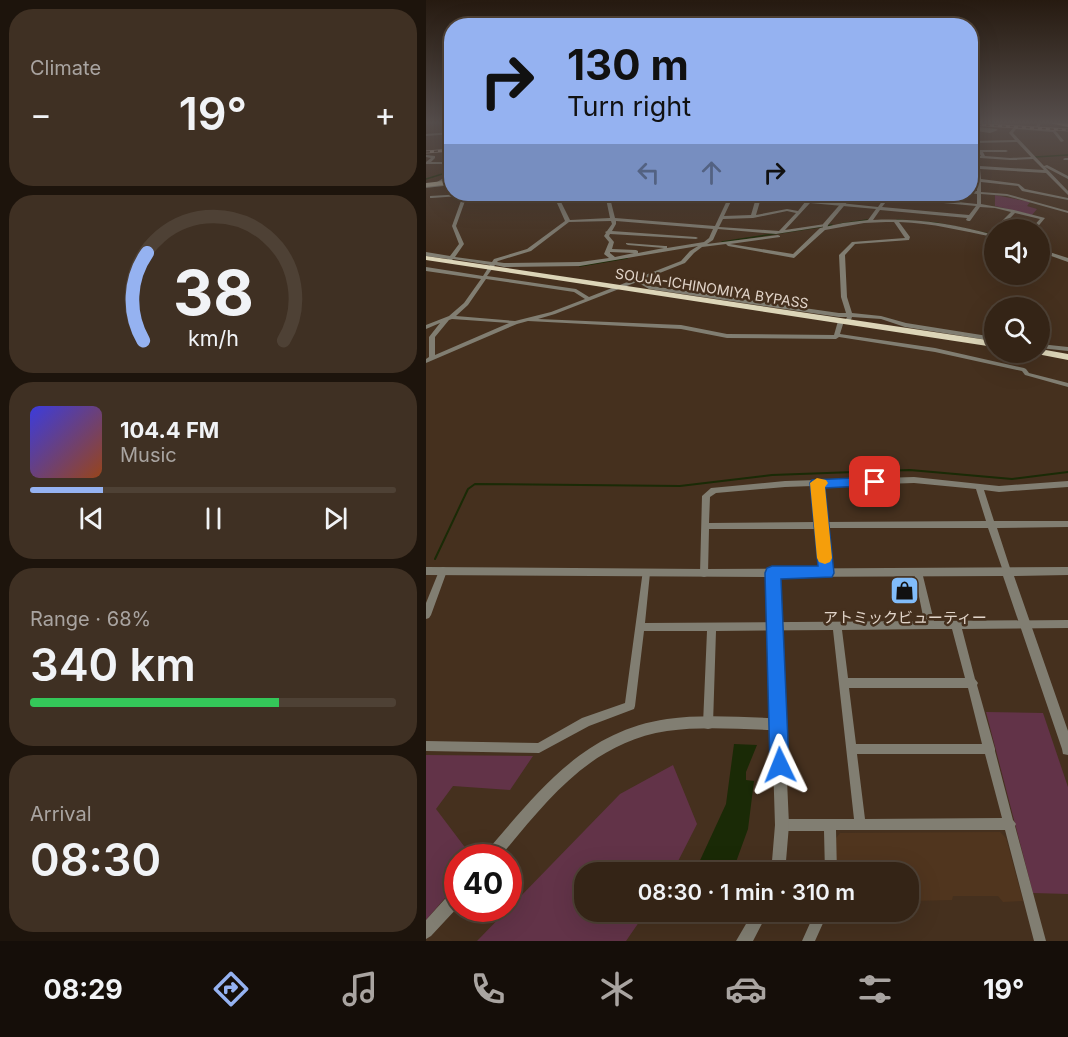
<!DOCTYPE html>
<html lang="en">
<head>
<meta charset="utf-8">
<style>
	:root { --surface:#342416; --page:#3f3023; --text:#f1f3f6; --muted:#a9a4a1; --line:#4e4135; --accent:#95b2f1 }
	body { margin:0; font-family:Inter,"Noto Sans JP",sans-serif; background:var(--page); color:var(--text); height:100vh; display:flex; flex-direction:column; font-size:22px; white-space:nowrap }
	* { box-sizing:border-box; margin:0 }
	p { font-size:20px; color:var(--muted) }
	.icon { flex:none; width:33px; height:33px; fill:none; stroke:currentColor; stroke-width:2; stroke-linecap:round; stroke-linejoin:round }
	.map { position:relative; flex:1; overflow:hidden }
	.side { display:flex; flex-direction:column; gap:9px; padding:9px; background:#1d140c; width:426px }
	.side>* { flex:none }
	.top-card { position:absolute; left:18px; top:18px; width:534px; height:183px; border-radius:24px; box-shadow:0 6px 24px #0002,0 0 0 2px var(--line); background:#95b2f1; color:#111; overflow:hidden }
	.buttons { position:absolute; left:558px; top:219px; display:grid; gap:12px }
	.buttons a { display:grid; place-items:center; width:66px; height:66px; border-radius:50%; background:var(--surface); box-shadow:0 6px 24px #0002,0 0 0 2px var(--line); font-size:30px }
	.speed { position:absolute; left:18px; top:844px; display:flex; gap:12px; font-size:30px; font-weight:700; text-align:center }
	.speed>* { display:grid; place-content:center; width:78px; height:78px; border-radius:50%; background:var(--surface); box-shadow:0 6px 24px #0002,0 0 0 2px var(--line); line-height:1 }
	.speed .limit { border:9px solid #d22; background:#fff; color:#111 }
	.pin { position:absolute; display:grid; place-items:center; width:51px; height:51px; color:#fff; margin:-26px; border-radius:12px; box-shadow:0 3px 9px #0006 }
	.me { position:absolute; width:66px; margin:-33px; rotate:358deg; stroke-linejoin:round; filter:drop-shadow(0 0 4px #0008) }
	.turn { display:flex; align-items:center; gap:21px; height:126px; padding:0 24px; font-size:27px }
	.turn .icon { width:78px; height:78px; stroke-width:2.5 }
	.turn b { display:block; font-size:42px; line-height:51px }
	.lanes { display:flex; align-items:center; height:57px; padding:0 24px; background:#0003; justify-content:center; gap:30px; direction:ltr }
	.lanes .off { opacity:.35 }
	.big { font-size:45px; font-weight:600; line-height:1.1 }
	.side .widget { flex:1; display:flex; flex-direction:column; justify-content:center; gap:9px; min-width:0; padding:0 21px; border-radius:24px; background:var(--page) }
	.side .dial { align-items:center; gap:0 }
	.dial svg { height:156px; overflow:visible; fill:none; stroke:var(--line); stroke-width:7; stroke-linecap:round; text-anchor:middle }
	.dial text { fill:var(--text); stroke:none }
	.song { display:flex; align-items:center; gap:18px }
	.cover { width:72px; height:72px; border-radius:9px; background:linear-gradient(135deg,hsl(240 70% 55%),hsl(20 70% 35%)) }
	.played { height:6px; border-radius:3px; background:linear-gradient(90deg,var(--accent) 20%,var(--line) 20%) }
	.keys { display:flex; justify-content:space-around; direction:ltr }
	.heat { display:flex; justify-content:space-between; align-items:center; font-size:33px; direction:ltr }
	.charge { height:9px; border-radius:4px; background:linear-gradient(90deg,#34c759 68%,var(--line) 0) }
	.trip { position:absolute; left:148px; top:862px; width:345px; height:60px; border-radius:24px; background:var(--surface); box-shadow:0 6px 24px #0002,0 0 0 2px var(--line); font-weight:600; line-height:60px; text-align:center }
	.dock { display:flex; height:96px; justify-content:space-around; align-items:center; background:#150e09; color:var(--muted) }
	.dock .icon { width:42px; height:42px }
	.dock .current { color:var(--accent) }
	.dock b { font-size:27px; color:var(--text) }
	main { display:flex; flex:1; min-height:0 }
	.map>svg:first-child { display:block }
	.built { fill:#50351e }
	.green { fill:#623348 }
	.water { fill:#1a2a06 }
	.lines { fill:none; stroke-linecap:round; stroke-linejoin:round }
	.stream-far1 { stroke:#1a2a06; stroke-width:1.5 }
	.stream { stroke:#1a2a06; stroke-width:2 }
	.minor { fill:#817e72; fill-rule:evenodd }
	.tertiary { fill:#817e72; fill-rule:evenodd }
	.secondary { fill:#aca793; fill-rule:evenodd }
	.trunk { fill:#dcd5b8; fill-rule:evenodd }
	.rail-casing { stroke:#ab9b8d; stroke-width:3 }
	.rail { stroke:#45301e; stroke-width:1.5; stroke-dasharray:4; stroke-linecap:butt }
	.route { fill:#1a73e8; stroke:#114b97; stroke-width:1.5 }
	.slow { fill:#f59e0b }
	.labels { text-anchor:middle; dominant-baseline:central; stroke-width:5; stroke-linejoin:round; paint-order:stroke }
	.far-street-label { font-size:14px; fill:#e1d4c9; stroke:#45301e }
	.poi-label { font-size:15px; fill:#e1d4c9; stroke:#45301e }
</style>
</head>
<body>
<main>
<section class="side">
<div class="widget"><p>Climate</p>
<div class="heat"><a>−</a><b class="big">19°</b><a>+</a></div>
</div>
<div class="widget dial"><svg viewBox="0 0 100 80">
<path d="M14 69A42 42 0 1 1 86 69"/>
<path d="M14 69A42 42 0 0 1 16 24" stroke="#95b2f1"/>
<text x="50" y="56" font-size="32" font-weight="700">38</text>
<text x="50" y="72" font-size="11">km/h</text>
</svg></div>
<div class="widget">
<div class="song"><i class="cover"></i><div><b>104.4 FM</b><p>Music</p></div></div>
<div class="played"></div>
<div class="keys"><svg class="icon" aria-label="previous" viewBox="0 0 24 24"><path d="M18 5L8 12l10 7zM5 5v14"/></svg><svg class="icon" aria-label="pause" viewBox="0 0 24 24"><path d="M8 5v14M16 5v14"/></svg><svg class="icon" aria-label="next" viewBox="0 0 24 24"><path d="M6 5l10 7-10 7zM19 5v14"/></svg></div>
</div>
<div class="widget"><p>Range · 68%</p><b class="big">340 km</b><div class="charge"></div></div>
<div class="widget"><p>Arrival</p><b class="big">08:30</b></div>
</section>
<div class="map">
<svg width="642" height="941" viewBox="0 0 642 941">
	<rect width="100%" height="100%" fill="#45301e"/>
	<path class="built" d="M574,832L580,838L597,901L577,902L572,896H527L526,900L485,901L483,904V873H410V838L414,833Z"/>
	<path class="green" d="M569,195L604,202L601,206L611,209L606,215L569,206Z
		M560,712L617,713L642,787V894L607,893Z
		M0,755L107,756L84,790L27,786L10,809L47,858H32L31,884L0,920Z
		M247,765L271,824L246,873H159V912H220L200,941H51L194,794Z"/>
	<path class="water" d="M308,744L331,745L320,772V780L328,781L322,829L306,873H274L270,869L300,804Z"/>
	<g class="lines">
		<path class="stream-far1" d="M609,157L642,155
			M0,179L26,171
			M471,220L510,223L568,235
			M414,224L441,220
			M296,242L406,225
			M154,266L201,258"/>
		<path class="stream" d="M9,559L42,489L49,484L254,486L346,475L484,470L586,479L642,472"/>
		<path class="minor" d="M611,123H615L613,128L629,130L638,141L635,142L627,132L590,129L587,133L618,166L621,165L642,176V179L619,167L642,191V195L620,173L554,169L555,179L593,184L599,189L642,198V200L596,191L592,186L555,182V192L581,194L642,211V213L581,196L555,194V204L588,210L619,218L609,230H604L614,219L589,213L573,230H568V231V229L585,212L569,208L554,207L544,221H542L540,220L541,218L454,210L447,220C489,218 528,224 568,235V237C536,231 507,223 473,222L484,237L483,240L429,244L419,255L421,297L426,313L455,316L480,323L568,337V341L479,327L455,319L426,317L425,320L423,321L420,319L421,317H413L223,289L211,282L129,314L112,319L255,325L301,334L408,335L412,321L415,319L418,321L414,334L509,348L598,368L600,369L603,373L642,383V387L599,375L596,371L509,352L413,337L410,339L301,338L255,329L102,321L91,324L0,363V359L3,357V337L14,323L0,329V325L23,316L38,303L55,279L0,271V267L57,276L64,265L27,259L24,262L21,260L22,259L0,256V252L24,256L33,244L26,226L35,201L34,196L6,198H4V196L38,194L39,201L30,226L38,244L29,257L66,262L68,259L101,249L139,221L127,194H131L144,220L184,218L179,194H183L189,218L289,226L304,194L333,195L381,200L387,194H391L386,200L452,207L461,194H465L464,195L551,204V194L544,193V191H551L550,181L544,180V178L550,179V169L544,168V166H550V158L544,157V155L555,156L552,151H544V149H548L545,144L546,143H544V141L589,140L583,133L588,127L610,128ZM591,142L605,157L584,158L559,156L557,152H580L582,151L580,150H553L548,143ZM554,158L584,160L607,159L618,170L554,166ZM308,195L330,198L325,215L298,216ZM335,198L379,202L372,211L361,209L330,215ZM463,198L550,206L543,215L456,207ZM384,203L450,209L442,220L417,223L394,228L367,254L304,244L354,237V236L352,235L281,244L287,240L292,229L350,234L401,226V224H399L359,230ZM361,211L370,213L353,231L293,227L297,219L327,218ZM185,221L186,224L181,231L179,232L180,233L178,236L183,242L178,254L183,258L154,262L78,263L71,262L72,261L105,251L143,222ZM190,221L287,229L283,238L278,242L241,248V246H239L200,243V244L202,245L238,248L212,253V251L210,250L186,249L188,242L183,236L184,234L270,239L272,238L270,237L186,231L190,224ZM460,222H468L479,238L426,242L413,255L415,297L420,313H413L225,286L216,280L259,263L268,253L276,247L300,244L302,246L368,258L399,230L438,223ZM272,246L264,251L255,261L163,297L150,289L61,276L69,265L78,267L154,266ZM184,252L208,253L189,257L184,253ZM60,279L148,292L159,299L125,312L89,321L30,316L42,305ZM26,319L83,323L9,355V337L23,320Z
			M544,126L570,129L572,130L564,133L544,130Z
			M26,132V134L0,136V134Z
			M0,155L9,156V158L5,162H26V164H0V162L5,158L0,157Z
			M639,158H642V160H638L637,159Z
			M26,173V176L14,184L26,183V185L0,188V186L13,184L11,183V182Z
			M614,249L642,258V262L614,252Z
			M614,344L642,347V351L614,348Z
			M488,477L573,486L642,481V487L573,492L558,490L568,521H642V527L571,528L585,571L584,574L581,575L578,574L577,571L562,528H400L404,573L403,576L400,577L397,576L396,573L391,529H283L282,573L281,576L278,577L275,576L274,573L276,496L285,488L359,481ZM488,483L550,489L560,521L399,522L395,486ZM387,486L391,522L283,523L284,497L290,493L359,487Z
			M17,567L20,568L21,571L5,615L3,618L0,619V603L13,571L14,568Z
			M492,568L495,569L496,572L508,621L642,620V628L536,629L549,679L552,683L551,685L569,749V751L587,820L590,824L589,826L620,941H608L579,830H410L411,873H399L398,831H356L352,829L350,825L352,821L356,819H428L407,630L290,631L287,724L286,728L282,729L278,728L277,724L281,631H218L209,706L208,709L163,726L113,753L0,751V741L112,743L156,718L199,703L217,570L220,569L223,570L224,573L219,623L498,621L488,572L489,569ZM504,629H526L539,678H422L416,630ZM423,688H542L556,744H430ZM431,754H559L576,818L439,819Z
			M389,912H402L389,941H376Z"/>
		<path class="tertiary" d="M423,194H428L402,225L401,229H397V224Z
			M0,567L278,569L642,567V575L588,576L642,731V755L637,754L636,749L577,576L352,577L363,825L359,873H345L349,825L346,730C311,729 276,726 241,731C163,743 120,802 73,858H57L59,853C111,793 157,731 241,719C276,714 311,717 346,718L342,577L0,575Z
			M32,888V907L5,936L0,939V920L27,890Z
			M327,912H342L327,941H310Z"/>
		<path class="secondary" d="M26,180V184L0,187V183Z"/>
		<path class="trunk" d="M624,123H642V127Z
			M0,256L568,341V347L0,260Z
			M614,349L642,354V360L611,354L609,352H614Z"/>
		<defs>
			<path id="rail" d="M544,124L642,130
				M0,152L26,150"/>
		</defs>
		<use href="#rail" class="rail-casing"/>
		<use href="#rail" class="rail"/>
	</g>
	<linearGradient id="sky" x2="0" y2="1"><stop stop-color="#261a10"/><stop offset="0.48" stop-color="#564e4c"/><stop offset="1" stop-color="#564e4c" stop-opacity="0"/></linearGradient>
	<rect width="642" height="255" fill="url(#sky)"/>
	<path class="route" d="M449,477L456,482L454,485L399,488L408,573L406,577L355,579L363,765L360,771L354,774L347,771L344,765L339,573L341,568L346,566H392L384,483L386,480Z"/>
	<path class="slow" d="M391,478L400,480L402,483L399,487L406,558L404,562L399,564L393,562L391,558L384,483Z"/>
	<defs>
		<symbol id="shop-square" viewBox="-11 -11 22 22"><rect x="-9" y="-9" width="18" height="18" rx="4" fill="#81bcfa" stroke="#45301e"/><path d="M-5-2.5h2.3a2.7 3.5 0 0 1 5.4 0H5L5.5 6h-11ZM-1.5-2.5h3a1.5 2.3 0 0 0-3 0Z" fill="#111"/></symbol>
	</defs>
	<g fill-rule="evenodd">
		<use href="#shop-square" x="462" y="574" width="33" height="33"/>
	</g>
	<g class="labels">
		<g class="far-street-label">
			<text transform="translate(286 288) rotate(9)">SOUJA-ICHINOMIYA BYPASS</text>
		</g>
		<g class="poi-label">
			<text x="479" y="617">アトミックビューティー</text>
		</g>
	</g>
</svg>
<div class="buttons">
<a><svg class="icon" aria-label="sound" viewBox="0 0 24 24"><path d="M4 9h4l5-4v14l-5-4H4zM17 9q2 3 0 6"/></svg></a>
<a><svg class="icon" aria-label="search" viewBox="0 0 24 24"><circle cx="10" cy="10" r="6"/><path d="M15 15l6 6"/></svg></a>
</div>
<div class="speed"><div class="limit">40</div></div>
<div class="pin" style="left:449px;top:482px;background:#d93025"><svg class="icon" aria-label="arrive" viewBox="0 0 24 24"><path d="M6 21V4h12l-3 4 3 4H6"/></svg></div>
<svg class="me" style="left:354px;top:765px" viewBox="-20 -20 40 40"><path d="M0-17L14 15 0 8-14 15z" fill="#1a73e8" stroke="#fff" stroke-width="4"/></svg>
<div class="trip">08:30 · 1 min · 310 m</div>
<div class="top-card">
<div class="turn"><svg class="icon" aria-label="right" viewBox="0 0 24 24"><path d="M7 20v-9h11M14 6l5 5-5 5"/></svg><div><b>130 m</b>Turn right</div></div>
<div class="lanes"><svg class="icon off" aria-label="left" viewBox="0 0 24 24"><path d="M17 20v-9H6M10 6l-5 5 5 5"/></svg><svg class="icon off" aria-label="ahead" viewBox="0 0 24 24"><path d="M12 20V5M6 11l6-6 6 6"/></svg><svg class="icon" aria-label="right" viewBox="0 0 24 24"><path d="M7 20v-9h11M14 6l5 5-5 5"/></svg></div>
</div>
</div>
</main>
<nav class="dock">
<b>08:29</b>
<svg class="icon current" aria-label="directions" viewBox="0 0 24 24"><path d="M12 3l9 9-9 9-9-9zM9 14v-3h6M13 9l2 2-2 2"/></svg>
<svg class="icon" aria-label="music" viewBox="0 0 24 24"><path d="M9 18V5l10-2v13"/><circle cx="6" cy="18" r="3"/><circle cx="16" cy="16" r="3"/></svg>
<svg class="icon" aria-label="phone" viewBox="0 0 24 24"><path d="M5 4h4l2 5-3 2q2 4 5 5l2-3 5 2v4C11 20 4 13 5 4z"/></svg>
<svg class="icon" aria-label="climate" viewBox="0 0 24 24"><path d="M12 3v18M4 7l16 10M4 17L20 7"/></svg>
<svg class="icon" aria-label="car" viewBox="0 0 24 24"><path d="M5 17H2v-5l4-1 3-4h7l3 4 3 1v5h-3M9 17h6M6 11h13"/><circle cx="7" cy="17" r="2"/><circle cx="17" cy="17" r="2"/></svg>
<svg class="icon" aria-label="filters" viewBox="0 0 24 24"><path d="M4 7h16M4 17h16"/><circle cx="9" cy="7" r="2"/><circle cx="15" cy="17" r="2"/></svg>
<b>19°</b>
</nav>
</body>
</html>
